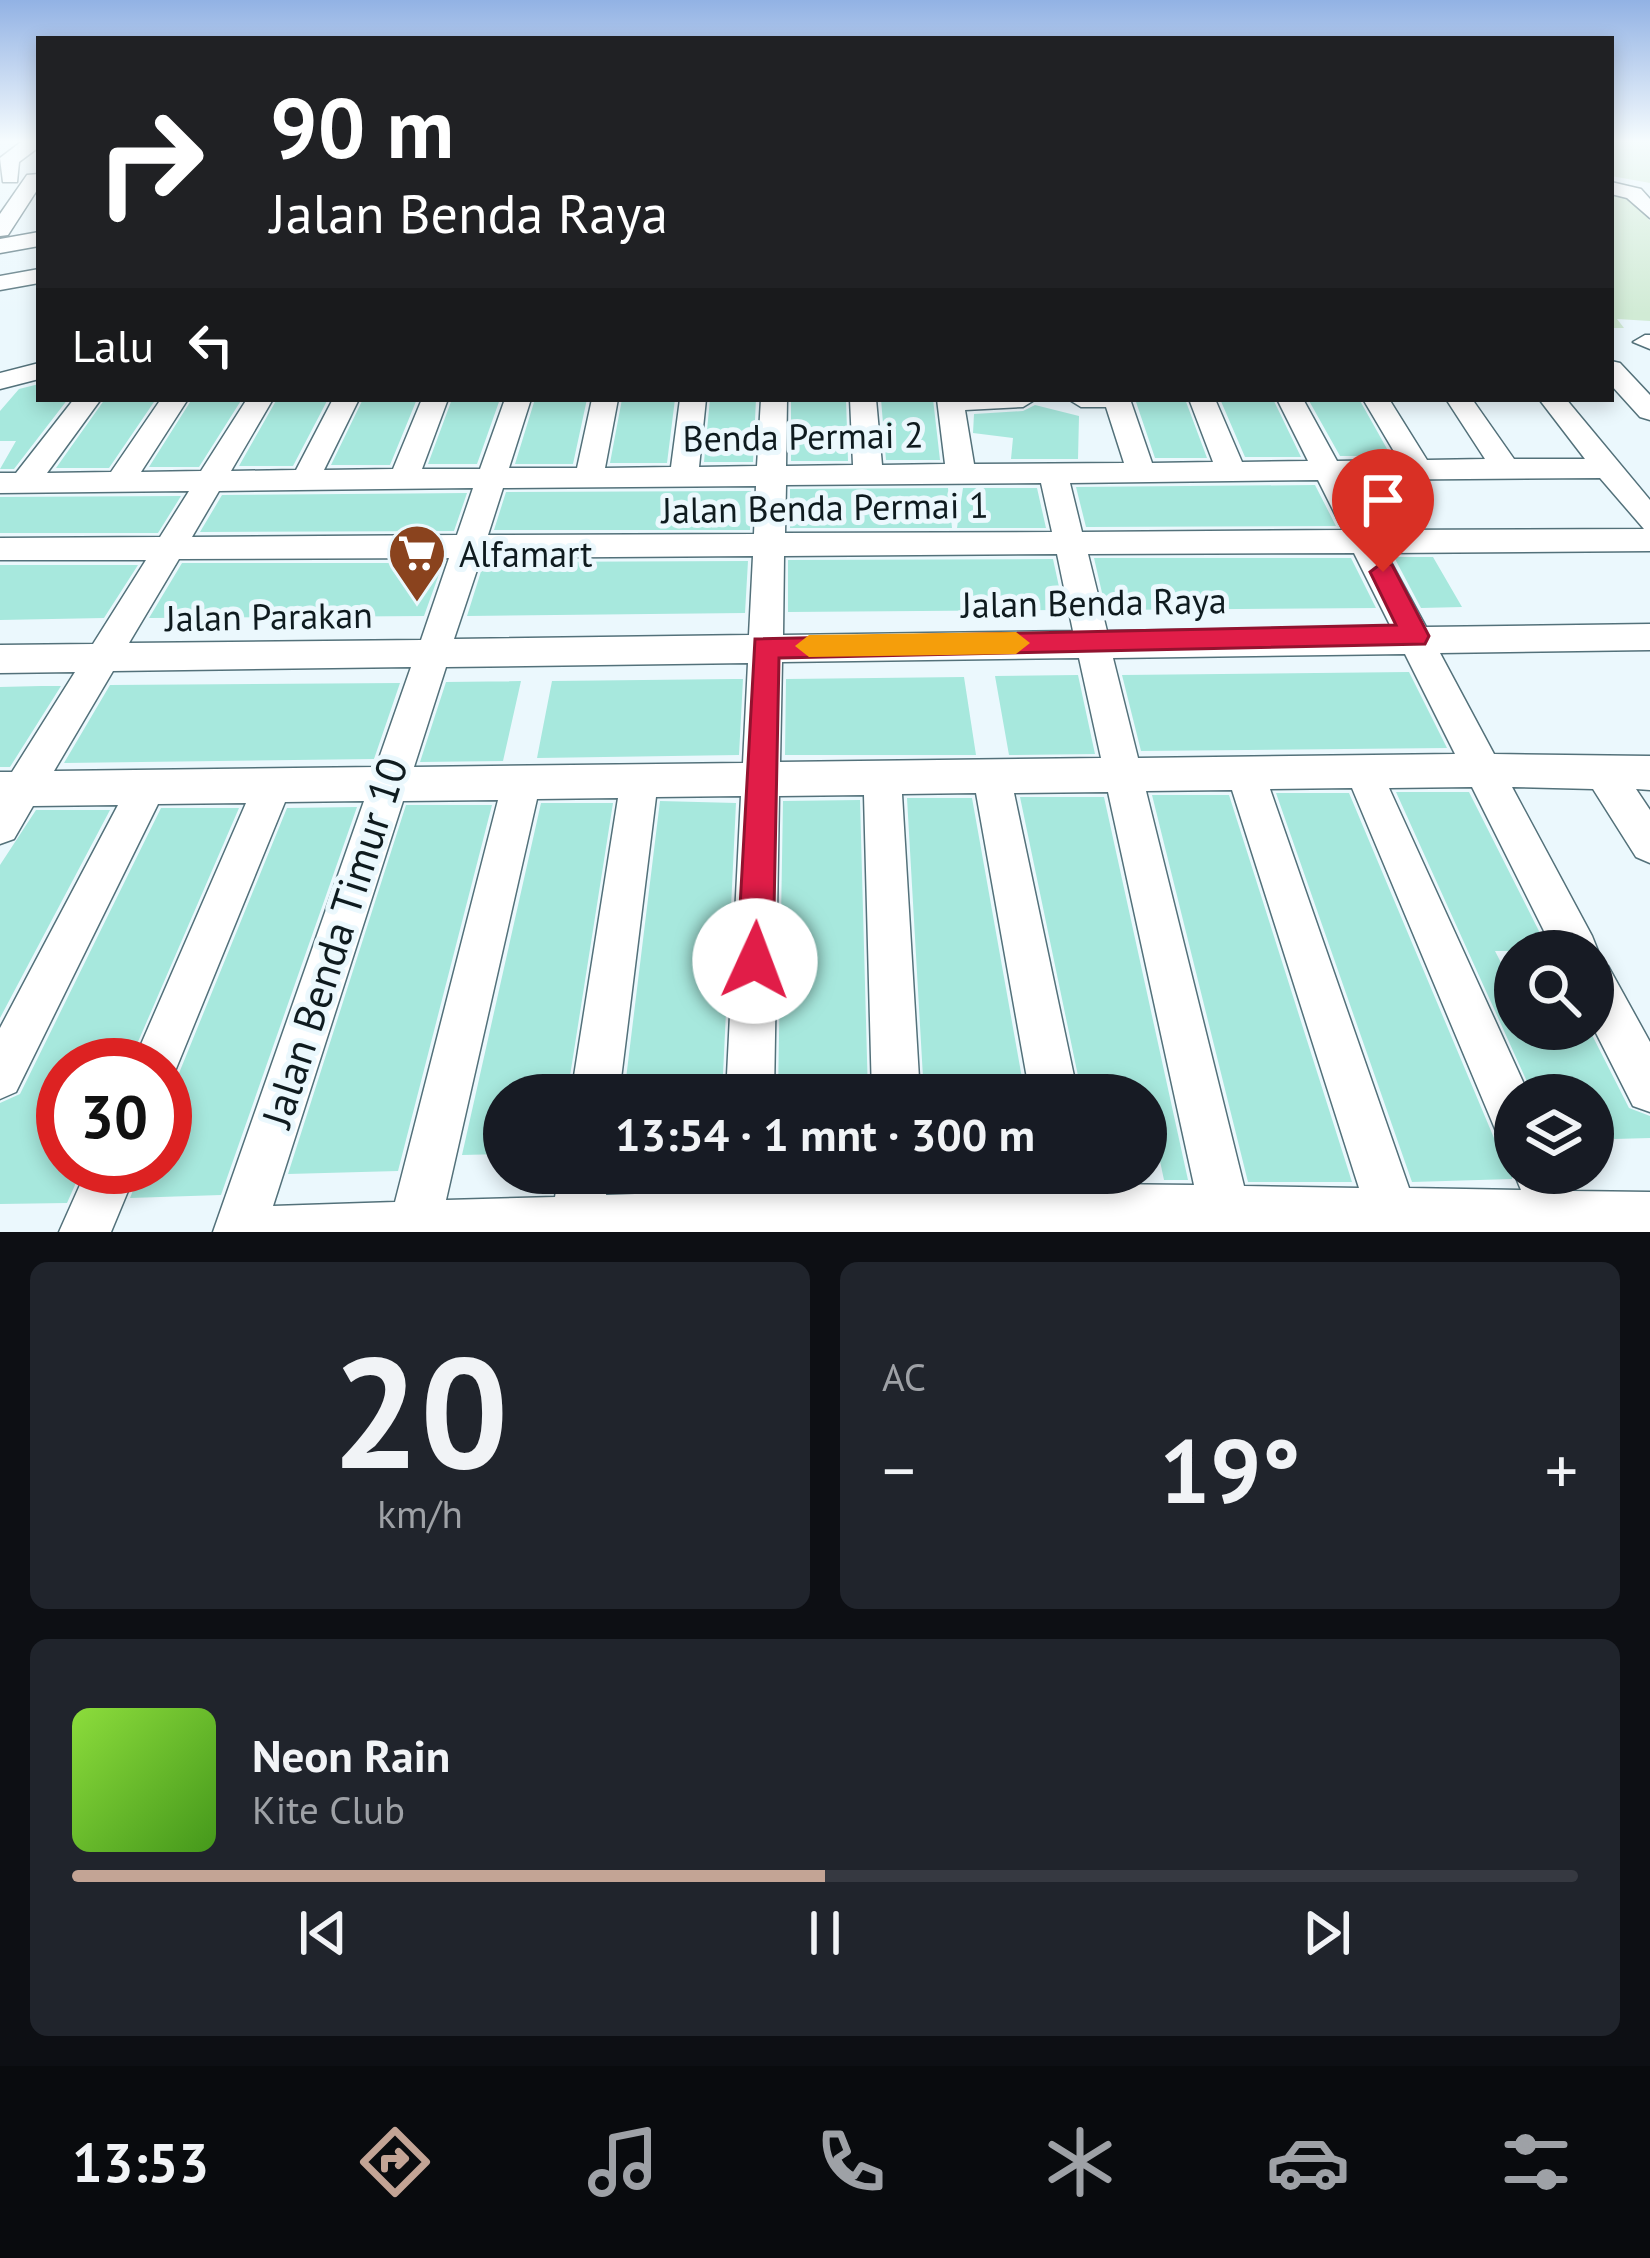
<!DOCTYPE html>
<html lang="id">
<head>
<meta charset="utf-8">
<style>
	:root { --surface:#171b24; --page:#20242c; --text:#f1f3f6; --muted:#9ea1a6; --line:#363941; --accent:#c3a495 }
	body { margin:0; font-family:"PT Sans",sans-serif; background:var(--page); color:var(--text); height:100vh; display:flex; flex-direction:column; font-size:45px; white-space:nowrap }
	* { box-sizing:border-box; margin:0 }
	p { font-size:39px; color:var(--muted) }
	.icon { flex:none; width:66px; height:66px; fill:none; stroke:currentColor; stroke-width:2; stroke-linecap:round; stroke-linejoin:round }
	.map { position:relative; height:1232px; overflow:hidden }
	.details { display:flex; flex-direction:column; gap:30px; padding:30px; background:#0d0f14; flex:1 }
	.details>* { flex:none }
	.hud { position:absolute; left:36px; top:36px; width:1578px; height:366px; border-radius:0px; box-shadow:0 6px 18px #0003; background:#202124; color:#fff; overflow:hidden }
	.buttons { position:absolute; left:1494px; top:930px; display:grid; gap:24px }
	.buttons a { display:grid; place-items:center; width:120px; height:120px; border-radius:50%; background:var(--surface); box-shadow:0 6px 18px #0003; font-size:60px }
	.speed { position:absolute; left:36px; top:1038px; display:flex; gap:24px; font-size:60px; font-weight:700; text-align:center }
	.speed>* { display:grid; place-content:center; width:156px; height:156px; border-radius:50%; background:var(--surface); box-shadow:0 6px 18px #0003; line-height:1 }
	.speed .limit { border:18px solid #d22; background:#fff; color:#111 }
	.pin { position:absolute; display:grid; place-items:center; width:102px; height:102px; color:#fff; margin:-123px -51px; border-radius:50% 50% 50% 0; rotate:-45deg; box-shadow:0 0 12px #0007 }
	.pin .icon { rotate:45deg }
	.me { position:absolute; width:132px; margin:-66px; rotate:2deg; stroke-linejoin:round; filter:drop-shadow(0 0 9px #0008) }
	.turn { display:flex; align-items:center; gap:42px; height:252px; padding:0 36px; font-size:54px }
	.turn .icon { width:156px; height:156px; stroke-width:2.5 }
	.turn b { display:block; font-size:84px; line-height:102px }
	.then { display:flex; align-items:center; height:114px; padding:0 36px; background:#0003; gap:24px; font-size:45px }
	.big { font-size:90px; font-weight:700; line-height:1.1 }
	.details .tile { flex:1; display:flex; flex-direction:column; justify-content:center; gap:18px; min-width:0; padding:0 42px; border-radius:18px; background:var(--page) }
	.details .dial { align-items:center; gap:0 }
	.dial b { font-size:156px; line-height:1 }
	.song { display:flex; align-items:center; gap:36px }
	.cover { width:144px; height:144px; border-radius:18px; background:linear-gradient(135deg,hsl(90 70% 55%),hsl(100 70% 35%)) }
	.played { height:12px; border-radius:6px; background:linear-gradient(90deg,var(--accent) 50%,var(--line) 50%) }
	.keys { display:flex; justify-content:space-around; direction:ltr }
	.heat { display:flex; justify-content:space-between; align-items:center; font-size:66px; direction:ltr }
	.details .tiles { flex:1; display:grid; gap:30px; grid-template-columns:1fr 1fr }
	.tile:last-child { grid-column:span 2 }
	.trip { position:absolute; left:483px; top:1074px; width:684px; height:120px; border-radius:60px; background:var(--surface); box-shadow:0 6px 18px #0003; font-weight:700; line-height:120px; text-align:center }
	.menu { display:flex; height:192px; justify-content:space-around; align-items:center; background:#090b0e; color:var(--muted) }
	.menu .icon { width:84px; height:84px }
	.menu .selected { color:var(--accent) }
	.menu b { font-size:54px; color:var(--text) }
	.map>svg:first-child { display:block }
	.green { fill:#d1ebd5 }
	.building { fill:#a7e8dd }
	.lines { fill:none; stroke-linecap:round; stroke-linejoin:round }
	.minor-casing { stroke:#53717a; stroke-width:3 }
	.minor { fill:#fff; fill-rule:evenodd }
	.route { fill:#e11d48; stroke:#92132f; stroke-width:3 }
	.slow { fill:#f59e0b }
	.labels { text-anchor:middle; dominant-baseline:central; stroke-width:10; stroke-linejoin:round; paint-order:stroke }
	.street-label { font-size:36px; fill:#0f1b1f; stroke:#ebf8fd }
	.poi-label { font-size:36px; fill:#0f1b1f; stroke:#ebf8fd; text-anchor:start }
	.near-street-label { font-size:42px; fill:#0f1b1f; stroke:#ebf8fd }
</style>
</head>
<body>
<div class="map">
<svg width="1650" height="1232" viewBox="0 0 1650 1232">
	<rect width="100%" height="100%" fill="#ebf8fd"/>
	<path class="green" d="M1611,142H1650V183L1611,176Z
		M1611,192L1635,198L1650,221V321L1617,319L1624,328H1611Z"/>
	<path class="building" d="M39,384L36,399H68L14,469H0L16,441H0V411L19,389Z
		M105,399H156L109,468H56Z
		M192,399H242L199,467H149Z
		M277,399H328L293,466H239Z
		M363,399H417L390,465H331Z
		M452,399H500L477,464H428Z
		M535,399H587L573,464H515Z
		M622,399H675L667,463H610Z
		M710,399H756L753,462H704Z
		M791,399H846L848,461H791Z
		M881,399H933L940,460H886Z
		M1135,399H1185L1207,458H1155Z
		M1220,399H1273L1301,457H1245Z
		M1308,399H1359L1391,456H1340Z
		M1035,405L1079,416L1078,459H1011L1013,438L973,433L974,414L1023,411Z
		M1354,484H1392L1415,525H1377Z
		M1315,485L1336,526L1086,527L1076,487Z
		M948,488L952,528H790V489Z
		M963,488H1037L1046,528H957Z
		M751,491L750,530H494L506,492Z
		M467,493L454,531L200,532L222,495Z
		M181,496L158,533H0V497Z
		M1394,557H1433L1462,607L1421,608Z
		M1094,558H1351L1376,608L1106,610Z
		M1053,559L1064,610L788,612V560Z
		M748,561L745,613L467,616L484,562Z
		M182,563H443L424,616L149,618Z
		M0,565H138L104,618L0,620Z
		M1409,672L1447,748L1141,751L1122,675Z
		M1078,675L1095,754L1009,755L995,676Z
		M964,677L976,755H785L786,679Z
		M734,679H743L739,755L537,758L552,681Z
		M521,681L503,761L420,762L446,682Z
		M400,683L374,759L64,763L110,685Z
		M41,686H61L10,767H0V687Z
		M1396,792H1469L1549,951H1495L1515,990V1029H1589L1629,1108L1650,1116V1138L1614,1139L1593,1095H1533Z
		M1276,793H1349L1494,1138L1515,1152L1512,1179L1412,1182Z
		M1152,795H1229L1352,1182H1248Z
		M1020,797H1104L1188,1180H1164L1146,1095H1082Z
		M907,798H972L1025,1095H924Z
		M860,800L868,1095H778L783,801Z
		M660,801L736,803L722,1095H624Z
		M541,803H613L567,1095H504V1154L462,1155Z
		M406,805H492L398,1171L288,1174Z
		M357,807L221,1195L130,1198L142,1167H165V1088L175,1083L287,808Z
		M161,808H239L128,1065H63V1167H83L67,1203L0,1204V1103L20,1094Z
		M36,810H110L0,1018V865Z"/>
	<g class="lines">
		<defs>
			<path id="minor" d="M21,142H39V147L19,162L17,182H3L0,158Z
				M39,174V187L8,235L0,236V214L27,175Z
				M1611,182L1641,189L1650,199V218L1627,198L1611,194Z
				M39,232V246L0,253V239Z
				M39,269V283L0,290V276Z
				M1645,335H1650V349L1633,342Z
				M1611,361L1620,363L1650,395V420L1640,417L1611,385Z
				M39,363V379L0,389V373Z
				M74,399H101L47,473L111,472L161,399H188L141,472L201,471L247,399H273L231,471L296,470L333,399H359L324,470L393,469L422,399H448L422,469H480L505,399H531L509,468H577L592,399H618L605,468L671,467L680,399H706L699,467L757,466L761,399H787L786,466L853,465L850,399H876L882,465L945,464L937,399H1036L1023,407L965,410L974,464L1124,463L1106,407H1081L1068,399H1130L1152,463L1213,462L1189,399H1215L1242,462L1308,461L1277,399H1303L1337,461L1399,460L1363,399H1389L1427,460L1485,459L1446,399H1472L1514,459H1585L1539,399H1566L1650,500V551L1386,553L1426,627L1650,624V650L1440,653L1494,754L1650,756V790L1636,789L1650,810V863L1636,857L1593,789L1512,787L1592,936L1598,951L1595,960L1608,966L1650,1042V1112L1633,1106L1593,1027V951H1554L1472,787L1389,788L1529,1095H1515V1143L1498,1136L1352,788L1270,789L1409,1188L1521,1190L1514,1173L1515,1171L1564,1173L1572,1191L1650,1192V1232H213L364,801L285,802L171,1081L165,1084V1065H132L246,803L158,804L16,1092L0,1099V1028L118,805L33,806L14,839L0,844V772H12L75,672L0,673V645L93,644L146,560H0V538L160,537L189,491L0,493V473H16ZM1600,478L1644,529L1374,530L1347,480ZM1318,480L1343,530L1082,532L1070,483ZM1041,483L1052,532L785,533L786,485ZM756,486L754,534L488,535L503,488ZM473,488L457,535L192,537L219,491ZM1354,553L1391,627L1107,631L1088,554ZM1057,554L1073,631L783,635L784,556ZM753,556L749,635L454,639L481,558ZM449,558L421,640L129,643L179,559ZM1405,654L1455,754L1138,758L1113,658ZM1079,658L1101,758L780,762L782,662ZM748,663L743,763L414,767L446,667ZM411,667L376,767L54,771L113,671ZM1232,790L1359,1188L1244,1186L1146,791ZM1108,792L1194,1185L1096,1184L1094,1173H1044L1046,1185L926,1191L925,1173H875L876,1192L772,1191L773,1173H723L722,1191L606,1195L609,1173H559L555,1197L446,1200L537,799L618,798L571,1095H619L656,797L741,796L726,1095H774L779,796L864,795L872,1095H920L902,794L976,793L1030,1095H1078L1014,793ZM498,800L395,1202L273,1206L403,801Z
				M88,1167H138L111,1232H59Z"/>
		</defs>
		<use href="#minor" class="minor-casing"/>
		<use href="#minor" class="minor"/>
	</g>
	<linearGradient id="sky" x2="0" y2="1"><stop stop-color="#92b2e4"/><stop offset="0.45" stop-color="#f6fcfe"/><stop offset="1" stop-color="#f6fcfe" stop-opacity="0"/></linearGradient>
	<rect width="1650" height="314" fill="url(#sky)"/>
	<path class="route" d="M1383,562L1392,565L1429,636L1425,644L779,658L773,961L768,974L755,979L742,974L737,961L755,639L1396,625L1370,572Z"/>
	<path class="slow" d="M1016,632L1030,643L1016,654L809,657L795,646L809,635Z"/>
	<defs>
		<symbol id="supermarket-pin" viewBox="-11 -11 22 30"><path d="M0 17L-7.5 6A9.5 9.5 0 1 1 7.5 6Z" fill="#8a431e" stroke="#ebf8fd"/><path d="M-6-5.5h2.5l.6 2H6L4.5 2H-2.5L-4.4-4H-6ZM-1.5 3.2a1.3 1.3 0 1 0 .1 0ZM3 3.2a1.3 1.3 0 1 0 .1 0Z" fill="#fff"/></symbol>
	</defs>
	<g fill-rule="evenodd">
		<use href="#supermarket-pin" x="384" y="520" width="66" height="90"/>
	</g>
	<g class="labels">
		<g class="street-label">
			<text transform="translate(803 436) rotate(-1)">Benda Permai 2</text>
			<text transform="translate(825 507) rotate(-1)">Jalan Benda Permai 1</text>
			<text transform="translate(1094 602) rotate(-1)">Jalan Benda Raya</text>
			<text transform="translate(269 616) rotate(-1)">Jalan Parakan</text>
		</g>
		<g class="poi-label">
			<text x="459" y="553">Alfamart</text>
		</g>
		<g class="near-street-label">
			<text transform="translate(334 942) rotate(-72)">Jalan Benda Timur 10</text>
		</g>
	</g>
</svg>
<div class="buttons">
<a><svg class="icon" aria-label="search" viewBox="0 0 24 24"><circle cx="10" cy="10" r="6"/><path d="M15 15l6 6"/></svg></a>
<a><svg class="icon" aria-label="layers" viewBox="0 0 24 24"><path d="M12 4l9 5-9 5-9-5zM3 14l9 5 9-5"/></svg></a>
</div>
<div class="speed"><div class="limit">30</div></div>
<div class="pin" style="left:1383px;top:572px;background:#d93025"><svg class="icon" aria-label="arrive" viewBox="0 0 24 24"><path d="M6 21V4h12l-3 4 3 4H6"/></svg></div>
<svg class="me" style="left:755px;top:961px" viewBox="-20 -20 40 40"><circle r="19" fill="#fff"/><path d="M0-13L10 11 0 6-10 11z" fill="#e11d48"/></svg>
<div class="trip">13:54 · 1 mnt · 300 m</div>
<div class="hud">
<div class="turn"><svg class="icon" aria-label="right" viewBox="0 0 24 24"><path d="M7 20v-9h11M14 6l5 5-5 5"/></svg><div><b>90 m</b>Jalan Benda Raya</div></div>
<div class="then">Lalu<svg class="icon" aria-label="left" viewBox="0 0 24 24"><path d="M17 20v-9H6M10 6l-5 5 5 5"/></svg></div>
</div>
</div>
<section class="details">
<div class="tiles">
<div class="tile dial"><b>20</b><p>km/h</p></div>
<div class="tile"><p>AC</p>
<div class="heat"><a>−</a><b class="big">19°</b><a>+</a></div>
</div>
<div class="tile">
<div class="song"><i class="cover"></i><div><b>Neon Rain</b><p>Kite Club</p></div></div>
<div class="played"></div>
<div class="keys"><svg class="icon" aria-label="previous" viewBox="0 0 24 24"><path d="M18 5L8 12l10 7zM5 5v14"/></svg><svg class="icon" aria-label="pause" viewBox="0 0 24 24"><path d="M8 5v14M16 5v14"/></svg><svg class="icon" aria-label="next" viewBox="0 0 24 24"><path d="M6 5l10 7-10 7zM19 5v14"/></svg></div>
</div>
</div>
</section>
<nav class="menu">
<b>13:53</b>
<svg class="icon selected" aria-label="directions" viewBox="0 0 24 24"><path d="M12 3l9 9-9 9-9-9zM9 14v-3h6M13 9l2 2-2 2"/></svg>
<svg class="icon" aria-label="music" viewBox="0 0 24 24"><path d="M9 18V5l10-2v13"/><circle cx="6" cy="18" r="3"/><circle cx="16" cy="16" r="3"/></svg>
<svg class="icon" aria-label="phone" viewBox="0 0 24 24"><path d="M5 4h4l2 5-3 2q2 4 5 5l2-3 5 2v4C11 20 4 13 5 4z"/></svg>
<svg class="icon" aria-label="climate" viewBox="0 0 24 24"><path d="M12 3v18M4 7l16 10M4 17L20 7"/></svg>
<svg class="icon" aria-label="car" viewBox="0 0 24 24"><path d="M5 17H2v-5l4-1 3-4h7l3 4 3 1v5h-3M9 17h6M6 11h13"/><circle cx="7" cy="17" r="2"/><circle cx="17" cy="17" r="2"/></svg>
<svg class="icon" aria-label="filters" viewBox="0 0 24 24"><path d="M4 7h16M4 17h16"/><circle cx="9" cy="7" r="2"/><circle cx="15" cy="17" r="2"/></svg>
</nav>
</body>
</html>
